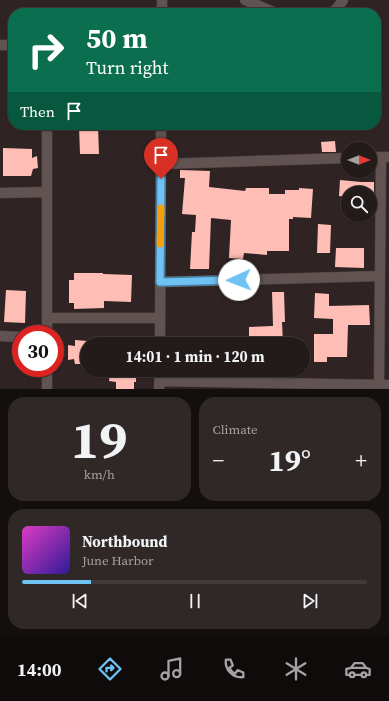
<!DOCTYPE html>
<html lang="en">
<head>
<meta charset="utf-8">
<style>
	:root { --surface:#231b1a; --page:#2f2827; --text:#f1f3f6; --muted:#a3a1a2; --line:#403939; --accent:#6fc2f4 }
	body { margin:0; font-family:"Source Serif 4",serif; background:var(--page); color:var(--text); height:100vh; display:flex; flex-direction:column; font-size:15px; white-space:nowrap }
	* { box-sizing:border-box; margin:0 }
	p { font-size:13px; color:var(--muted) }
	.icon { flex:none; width:22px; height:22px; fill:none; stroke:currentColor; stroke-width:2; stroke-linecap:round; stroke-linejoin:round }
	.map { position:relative; height:389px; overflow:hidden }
	.sheet { display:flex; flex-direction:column; gap:8px; padding:8px; background:#130f0e; flex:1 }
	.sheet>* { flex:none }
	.top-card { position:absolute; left:8px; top:8px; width:373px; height:122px; border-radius:16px; box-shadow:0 1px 3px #0004,0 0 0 1px var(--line); background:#0b6e4f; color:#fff; overflow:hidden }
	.needle { width:26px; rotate:90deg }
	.buttons { position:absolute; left:341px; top:142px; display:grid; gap:8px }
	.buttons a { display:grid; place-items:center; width:36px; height:36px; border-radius:50%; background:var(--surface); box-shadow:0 1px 3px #0004,0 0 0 1px var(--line); font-size:20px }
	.speed { position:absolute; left:12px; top:325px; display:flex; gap:8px; font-size:20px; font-weight:700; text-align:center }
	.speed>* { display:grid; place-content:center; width:52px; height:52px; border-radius:50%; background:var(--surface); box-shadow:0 1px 3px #0004,0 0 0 1px var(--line); line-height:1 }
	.speed .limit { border:6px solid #d22; background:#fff; color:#111 }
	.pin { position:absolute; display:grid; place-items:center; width:34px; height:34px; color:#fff; margin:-41px -17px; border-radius:50% 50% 50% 0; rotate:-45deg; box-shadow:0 0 4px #0007 }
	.pin .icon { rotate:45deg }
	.me { position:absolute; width:44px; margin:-22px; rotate:268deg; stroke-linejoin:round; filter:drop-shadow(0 0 3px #0008) }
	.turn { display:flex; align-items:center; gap:14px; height:84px; padding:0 12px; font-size:18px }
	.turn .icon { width:52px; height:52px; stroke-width:2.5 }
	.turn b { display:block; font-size:28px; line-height:34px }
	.then { display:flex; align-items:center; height:38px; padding:0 12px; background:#0003; gap:8px; font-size:15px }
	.big { font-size:30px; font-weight:700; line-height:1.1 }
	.sheet .tile { flex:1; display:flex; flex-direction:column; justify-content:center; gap:6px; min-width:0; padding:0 14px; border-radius:16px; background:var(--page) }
	.sheet .dial { align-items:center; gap:0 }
	.dial b { font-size:52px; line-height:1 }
	.song { display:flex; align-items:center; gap:12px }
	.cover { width:48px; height:48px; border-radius:6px; background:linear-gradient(135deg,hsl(310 70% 55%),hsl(250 70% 35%)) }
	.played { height:4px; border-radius:2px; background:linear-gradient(90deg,var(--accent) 20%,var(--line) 20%) }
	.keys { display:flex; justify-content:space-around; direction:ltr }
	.heat { display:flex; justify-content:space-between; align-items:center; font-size:22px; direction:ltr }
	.sheet .tiles { flex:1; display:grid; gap:8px; grid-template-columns:1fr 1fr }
	.tile:last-child { grid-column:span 2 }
	.trip { position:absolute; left:80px; top:337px; width:230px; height:40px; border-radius:20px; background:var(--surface); box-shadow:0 1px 3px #0004,0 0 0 1px var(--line); font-weight:700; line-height:40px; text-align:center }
	.tab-bar { display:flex; height:64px; justify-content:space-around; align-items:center; background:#0e0b0a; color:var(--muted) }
	.tab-bar .icon { width:28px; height:28px }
	.tab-bar .on { color:var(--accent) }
	.tab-bar b { font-size:18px; color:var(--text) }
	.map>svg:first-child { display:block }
	.building { fill:#febeb6 }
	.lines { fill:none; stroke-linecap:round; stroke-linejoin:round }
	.minor-casing { stroke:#4c4342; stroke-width:11 }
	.minor { stroke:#605351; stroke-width:10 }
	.route-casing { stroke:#487e9f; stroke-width:10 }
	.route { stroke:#6fc2f4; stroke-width:7 }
	.slow { stroke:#f59e0b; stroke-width:7 }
</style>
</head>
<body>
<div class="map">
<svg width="389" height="389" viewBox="0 0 389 389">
	<rect width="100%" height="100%" fill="#2f2423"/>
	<path class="building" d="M79,126H98L99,154H80Z
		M335,141L336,152H322L321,142Z
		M3,148L32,149V158L37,156L38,168L33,169L31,176H3Z
		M180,170L210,171L209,187L245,191L246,188H269V194H285V190H299V188L313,189L311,218L293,217V219H289V251H267V255L244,253L243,259L229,258L231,220L211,218L209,269H190L192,232H195L196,215L182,214L185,178H180Z
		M340,180L361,182H374V193H348V197L339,196Z
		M318,224L331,225L330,253H317Z
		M336,248H364V268L335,267Z
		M74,273H103V274L132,275L131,302L104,301V308L74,309V303H69V280H74Z
		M6,290L26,291L25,323L4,322Z
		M272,292H284L285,322H282L283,344H249V327L273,326Z
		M315,293L329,294V306L369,305L370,325H348L347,357H327V362H314V334H333V319L314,318Z
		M75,340L87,341V364H75L74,359L68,360V345L75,346Z
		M110,370H136V382H134V389H116V382L109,381Z"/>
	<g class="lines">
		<defs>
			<path id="minor" d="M245,0L276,13
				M162,13V0
				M332,13L338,7L343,0
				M0,45H13
				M370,157H389
				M161,164L348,158
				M0,193L47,192
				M160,282L380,276
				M47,318H160
				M47,334V125
				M0,336L21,337
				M160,344L161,125
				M160,381L389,385
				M379,384L381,157
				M47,389V368
				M159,389L160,370"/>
		</defs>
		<use href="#minor" class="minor-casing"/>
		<use href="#minor" class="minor"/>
	</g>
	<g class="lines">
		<defs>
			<path id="route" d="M161,179L160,282L239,280"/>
		</defs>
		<use href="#route" class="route-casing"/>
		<use href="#route" class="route"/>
		<path class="slow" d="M160,244L161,208"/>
	</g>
</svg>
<div class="buttons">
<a><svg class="needle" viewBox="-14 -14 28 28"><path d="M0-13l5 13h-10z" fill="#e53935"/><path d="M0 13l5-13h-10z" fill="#a3a1a2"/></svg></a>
<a><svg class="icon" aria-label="search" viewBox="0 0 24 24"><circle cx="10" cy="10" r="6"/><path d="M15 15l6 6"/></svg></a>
</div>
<div class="speed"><div class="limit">30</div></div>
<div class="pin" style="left:161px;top:179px;background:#d93025"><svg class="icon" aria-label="arrive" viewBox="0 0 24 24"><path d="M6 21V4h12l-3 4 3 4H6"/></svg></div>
<svg class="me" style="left:239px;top:280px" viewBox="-20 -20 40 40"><circle r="19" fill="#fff"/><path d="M0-13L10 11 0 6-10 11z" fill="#6fc2f4"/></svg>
<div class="trip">14:01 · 1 min · 120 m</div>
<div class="top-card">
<div class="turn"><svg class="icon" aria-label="right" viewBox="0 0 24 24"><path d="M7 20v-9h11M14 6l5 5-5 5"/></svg><div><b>50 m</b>Turn right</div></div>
<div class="then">Then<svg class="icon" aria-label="arrive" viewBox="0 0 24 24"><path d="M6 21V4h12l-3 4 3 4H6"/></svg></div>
</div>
</div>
<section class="sheet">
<div class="tiles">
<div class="tile dial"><b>19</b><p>km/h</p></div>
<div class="tile"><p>Climate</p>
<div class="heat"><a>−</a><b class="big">19°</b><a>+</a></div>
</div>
<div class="tile">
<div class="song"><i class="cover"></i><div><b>Northbound</b><p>June Harbor</p></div></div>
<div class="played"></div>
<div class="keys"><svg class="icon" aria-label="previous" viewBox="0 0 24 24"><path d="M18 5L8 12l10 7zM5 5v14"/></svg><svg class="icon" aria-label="pause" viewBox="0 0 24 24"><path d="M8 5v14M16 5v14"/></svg><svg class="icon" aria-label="next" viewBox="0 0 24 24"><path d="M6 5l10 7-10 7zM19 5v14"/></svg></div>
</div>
</div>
</section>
<nav class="tab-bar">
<b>14:00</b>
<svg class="icon on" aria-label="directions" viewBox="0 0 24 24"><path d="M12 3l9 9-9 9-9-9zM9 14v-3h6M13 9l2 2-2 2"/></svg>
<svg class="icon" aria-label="music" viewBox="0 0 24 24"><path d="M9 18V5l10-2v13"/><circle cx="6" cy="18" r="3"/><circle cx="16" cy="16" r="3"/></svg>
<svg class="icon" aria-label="phone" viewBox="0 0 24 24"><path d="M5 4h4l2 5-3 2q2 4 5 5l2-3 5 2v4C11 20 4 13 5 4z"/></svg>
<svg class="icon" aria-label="climate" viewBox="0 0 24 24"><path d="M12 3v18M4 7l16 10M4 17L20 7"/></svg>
<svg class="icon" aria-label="car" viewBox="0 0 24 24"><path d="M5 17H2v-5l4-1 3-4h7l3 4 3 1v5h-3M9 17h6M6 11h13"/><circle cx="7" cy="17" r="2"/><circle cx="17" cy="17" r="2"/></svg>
</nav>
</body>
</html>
